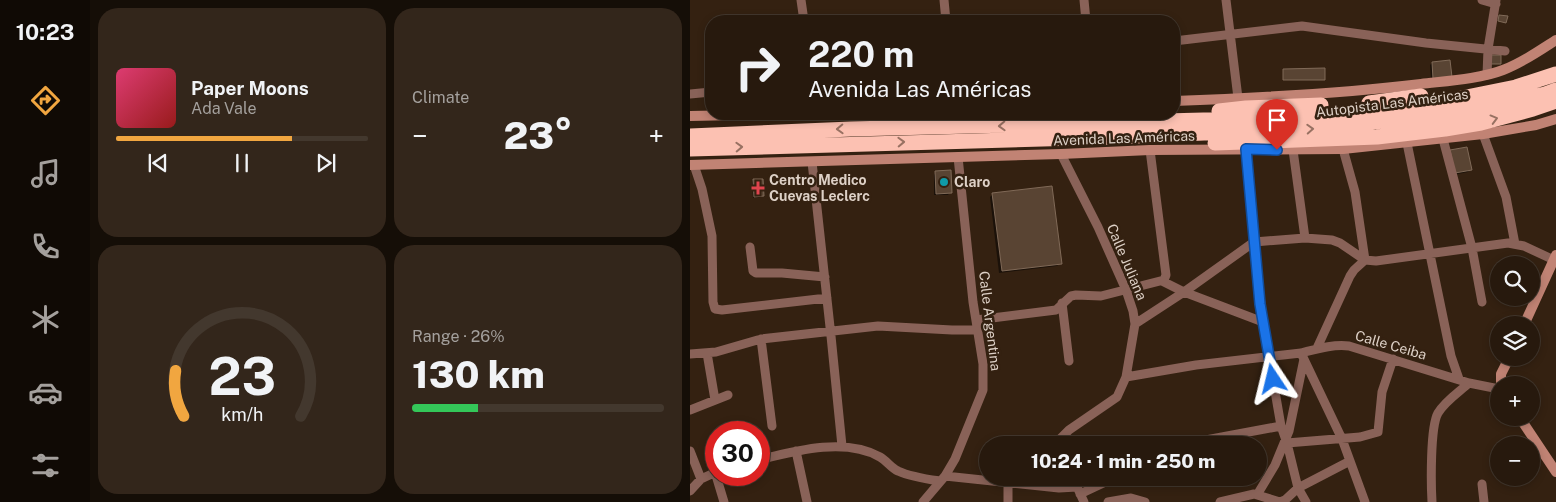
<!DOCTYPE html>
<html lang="en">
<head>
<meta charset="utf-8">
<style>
	:root { --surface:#27190d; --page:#33261b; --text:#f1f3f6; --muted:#a4a09d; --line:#43382e; --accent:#f1a640 }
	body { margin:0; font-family:"Public Sans",sans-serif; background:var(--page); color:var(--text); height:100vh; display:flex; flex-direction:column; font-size:19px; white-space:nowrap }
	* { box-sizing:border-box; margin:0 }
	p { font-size:16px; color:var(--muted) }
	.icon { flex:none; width:28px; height:28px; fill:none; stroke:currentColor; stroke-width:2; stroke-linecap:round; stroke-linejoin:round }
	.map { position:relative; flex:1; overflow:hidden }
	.side { display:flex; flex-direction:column; gap:8px; padding:8px; background:#150e07; width:600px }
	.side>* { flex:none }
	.guide { position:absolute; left:15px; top:15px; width:475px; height:105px; border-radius:20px; box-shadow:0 2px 8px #0003,0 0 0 1px var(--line); background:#27190d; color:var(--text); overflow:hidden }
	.fabs { position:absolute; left:800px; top:256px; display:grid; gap:10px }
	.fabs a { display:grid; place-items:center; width:50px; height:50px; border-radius:50%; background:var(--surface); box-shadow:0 2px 8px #0003,0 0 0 1px var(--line); font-size:25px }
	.speed { position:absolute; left:15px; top:421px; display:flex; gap:10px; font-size:25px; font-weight:700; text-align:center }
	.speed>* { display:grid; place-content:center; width:65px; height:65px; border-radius:50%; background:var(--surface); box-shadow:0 2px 8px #0003,0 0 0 1px var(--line); line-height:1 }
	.speed .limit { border:8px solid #d22; background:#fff; color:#111 }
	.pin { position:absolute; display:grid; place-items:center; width:42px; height:42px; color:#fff; margin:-51px -21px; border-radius:50% 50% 50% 0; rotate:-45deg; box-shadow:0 0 5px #0007 }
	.pin .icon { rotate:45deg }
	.me { position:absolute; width:55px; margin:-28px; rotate:350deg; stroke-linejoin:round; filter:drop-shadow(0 0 4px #0008) }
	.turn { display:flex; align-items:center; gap:18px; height:105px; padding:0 20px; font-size:22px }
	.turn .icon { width:65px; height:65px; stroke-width:2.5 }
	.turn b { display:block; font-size:35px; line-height:42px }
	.big { font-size:38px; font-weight:800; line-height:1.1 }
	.side .tile { flex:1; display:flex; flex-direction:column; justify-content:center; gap:8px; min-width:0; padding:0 18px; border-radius:20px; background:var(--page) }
	.side .dial { align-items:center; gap:0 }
	.dial svg { height:130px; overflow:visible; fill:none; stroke:var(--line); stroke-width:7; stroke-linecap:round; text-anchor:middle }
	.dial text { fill:var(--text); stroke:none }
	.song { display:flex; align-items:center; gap:15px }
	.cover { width:60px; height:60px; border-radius:8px; background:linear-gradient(135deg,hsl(340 70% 55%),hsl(0 70% 35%)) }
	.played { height:5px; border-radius:2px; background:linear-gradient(90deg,var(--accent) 70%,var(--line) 70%) }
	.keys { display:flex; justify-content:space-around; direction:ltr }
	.heat { display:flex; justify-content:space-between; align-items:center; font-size:28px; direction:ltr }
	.charge { height:8px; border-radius:4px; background:linear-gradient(90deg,#34c759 26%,var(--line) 0) }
	.side .tiles { flex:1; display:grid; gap:8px; grid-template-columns:repeat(2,1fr) }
	.trip { position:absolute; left:289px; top:436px; width:288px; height:50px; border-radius:25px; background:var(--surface); box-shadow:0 2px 8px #0003,0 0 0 1px var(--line); font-weight:800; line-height:50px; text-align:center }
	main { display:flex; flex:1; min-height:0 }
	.tab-bar { display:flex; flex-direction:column; width:90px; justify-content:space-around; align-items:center; background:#100a05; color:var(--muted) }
	.tab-bar .icon { width:35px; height:35px }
	.tab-bar .selected { color:var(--accent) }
	.tab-bar b { font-size:22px; color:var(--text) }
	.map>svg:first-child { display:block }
	.shadow { fill:#0007 }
	.building { fill:#594433; stroke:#806a58 }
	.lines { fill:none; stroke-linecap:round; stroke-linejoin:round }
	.street { stroke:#896258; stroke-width:9 }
	.secondary { stroke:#c18374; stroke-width:10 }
	.highway { stroke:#fcc1b2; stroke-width:15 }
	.oneway { stroke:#987162 }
	.route-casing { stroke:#114b97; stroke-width:12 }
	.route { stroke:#1a73e8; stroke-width:9 }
	.culture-dot { fill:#0f9aa8; stroke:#342111; stroke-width:2 }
	.health-dot { fill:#e0444e; stroke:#342111; stroke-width:2 }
	.labels { text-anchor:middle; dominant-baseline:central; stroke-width:5; stroke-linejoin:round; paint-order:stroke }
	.street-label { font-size:14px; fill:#ddd0c6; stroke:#342111 }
	.poi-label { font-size:14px; font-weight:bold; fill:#ddd0c6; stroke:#342111; text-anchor:start }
</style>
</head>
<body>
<main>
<nav class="tab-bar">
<b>10:23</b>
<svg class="icon selected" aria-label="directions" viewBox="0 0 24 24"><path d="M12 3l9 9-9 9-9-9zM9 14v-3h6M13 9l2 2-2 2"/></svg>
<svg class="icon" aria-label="music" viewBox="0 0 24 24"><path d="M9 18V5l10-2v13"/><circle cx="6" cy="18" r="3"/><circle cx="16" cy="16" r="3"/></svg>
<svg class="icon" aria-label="phone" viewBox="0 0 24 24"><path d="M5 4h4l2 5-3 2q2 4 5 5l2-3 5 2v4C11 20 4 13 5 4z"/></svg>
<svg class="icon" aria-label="climate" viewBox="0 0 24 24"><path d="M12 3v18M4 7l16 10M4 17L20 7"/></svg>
<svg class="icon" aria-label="car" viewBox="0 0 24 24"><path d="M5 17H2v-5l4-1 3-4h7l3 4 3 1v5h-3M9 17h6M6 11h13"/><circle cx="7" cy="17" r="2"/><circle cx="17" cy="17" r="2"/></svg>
<svg class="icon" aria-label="filters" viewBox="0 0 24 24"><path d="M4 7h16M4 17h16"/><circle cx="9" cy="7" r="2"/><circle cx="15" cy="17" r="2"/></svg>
</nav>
<section class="side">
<div class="tiles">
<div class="tile">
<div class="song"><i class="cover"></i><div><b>Paper Moons</b><p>Ada Vale</p></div></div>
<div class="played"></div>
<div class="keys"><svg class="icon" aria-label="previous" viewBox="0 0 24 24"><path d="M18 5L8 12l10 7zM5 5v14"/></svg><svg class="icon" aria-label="pause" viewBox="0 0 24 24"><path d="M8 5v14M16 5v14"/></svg><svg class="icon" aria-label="next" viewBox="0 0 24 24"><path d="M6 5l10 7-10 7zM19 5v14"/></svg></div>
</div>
<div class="tile"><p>Climate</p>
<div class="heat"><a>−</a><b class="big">23°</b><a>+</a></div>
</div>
<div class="tile dial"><svg viewBox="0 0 100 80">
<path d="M14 69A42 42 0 1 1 86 69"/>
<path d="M14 69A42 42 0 0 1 9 41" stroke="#f1a640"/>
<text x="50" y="56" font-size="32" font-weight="700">23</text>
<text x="50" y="72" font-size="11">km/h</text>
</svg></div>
<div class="tile"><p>Range · 26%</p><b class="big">130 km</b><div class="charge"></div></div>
</div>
</section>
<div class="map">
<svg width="866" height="502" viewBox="0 0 866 502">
	<rect width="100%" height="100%" fill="#342111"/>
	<path class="shadow" d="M759,61L741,81L740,65L742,63Z
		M758,154L780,169L778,172L763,175Z
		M246,172L260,192L258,195H244V175Z
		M63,180L73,196L71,197L63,198L62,182Z
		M303,194L370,263L367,266L309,273L300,197Z"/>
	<path class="building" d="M809,15L818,16L816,23L808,21Z
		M799,55H811V64H799Z
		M760,60L762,77L743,79L742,62Z
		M635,68V80H593V69Z
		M777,147L782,170L765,173L760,150Z
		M261,170L262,193L246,194L245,171Z
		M63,179H73L74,196L64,197Z
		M362,186L372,264L312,271L302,193Z"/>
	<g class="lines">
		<path class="street" d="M111,0L114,21
			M254,0L256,21
			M394,0L396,21
			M536,0L548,98
			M792,0L806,4
			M484,41L612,26L736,43L815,51
			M797,75L798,49L806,0
			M0,94L21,92
			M793,134L816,197L825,244
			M753,139L782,248L792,302
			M717,143L761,356L769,379
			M556,149L564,242L573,322L591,426L597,443L608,488L616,502
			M653,149L665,192L675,260
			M603,150L615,238
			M122,162L141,336L152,446
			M4,165L12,189L22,236L23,302L25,309L32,310L137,298
			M60,247L63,271L66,273H92L135,277
			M472,281L494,292L573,322
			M372,303L379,361
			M286,320L366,310L381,296L386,295L411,296L474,280L476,275L460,150
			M445,324L494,292L564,242L615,238L642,240L650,243L675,260L686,261L818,243L834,246L864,260
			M71,339L82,426
			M627,348L660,276L664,270L675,260
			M17,353L25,400
			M611,353L652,439L675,502
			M0,354L26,352L71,339L188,326L262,330H287
			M436,377L506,365L611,353C627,349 643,344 659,346L779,383L809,389
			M0,410L38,395
			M597,443L670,437L688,432L692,392L703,359
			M364,445L379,430L427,397L436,377L445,324L443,311L436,290L408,227L371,154
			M489,445L591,426
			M0,451L11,479
			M106,451L117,502
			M69,460C105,451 155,437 190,457C197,461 201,468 208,471C221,477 236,479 250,481
			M25,472L34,502
			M255,476L369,488L387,487
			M383,478L394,502
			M792,484L794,502
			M0,491L11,479L26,472
			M390,494L424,478
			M567,495L585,465L599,431L614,359
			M233,502L255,476L265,459L293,390V364L283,302L268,157
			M318,502V482L322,479
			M418,502L441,498L455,502
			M530,502L564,494L590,502L595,500L608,488L660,461
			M742,502C741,485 740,427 748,413C755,401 769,392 779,383"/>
		<path class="secondary" d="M484,101C566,98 649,94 731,84C756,81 790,79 813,70C832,63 849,51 866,40
			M0,116L95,114
			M0,165L371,154L460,150L653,149L793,134L846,125L866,119
			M834,325L866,255
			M811,385V374L819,358
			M830,418L866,472"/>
		<path class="highway" d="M679,103L731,96
			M529,111L556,108L631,105
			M0,136L161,129L553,119L702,112L826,87L866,74
			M525,143L687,137L755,129L791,123L843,109L866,101
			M0,149L424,137L628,128L769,113L855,94L866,90"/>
	</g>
	<defs><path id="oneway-chevron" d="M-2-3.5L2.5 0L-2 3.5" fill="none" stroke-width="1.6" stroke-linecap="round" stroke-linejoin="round" transform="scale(1.25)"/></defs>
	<g class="oneway">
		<use href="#oneway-chevron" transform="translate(804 119) rotate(-15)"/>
		<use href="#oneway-chevron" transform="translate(312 126) rotate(178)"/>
		<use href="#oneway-chevron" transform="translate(150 129) rotate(178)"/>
		<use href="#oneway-chevron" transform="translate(620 129) rotate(-3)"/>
		<use href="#oneway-chevron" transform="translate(211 142) rotate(-2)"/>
		<use href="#oneway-chevron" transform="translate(49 147) rotate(-2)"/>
	</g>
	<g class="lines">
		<defs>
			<path id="route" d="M583,379L570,304L556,149L587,150"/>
		</defs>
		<use href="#route" class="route-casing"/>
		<use href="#route" class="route"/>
	</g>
	<circle class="culture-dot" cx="254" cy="182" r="5"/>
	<path class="health-dot" d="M65.5 180.5h5v5h5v5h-5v5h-5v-5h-5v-5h5z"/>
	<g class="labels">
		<g class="street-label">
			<text transform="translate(702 103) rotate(-7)">Autopista Las Américas</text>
			<text transform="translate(434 138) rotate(-2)">Avenida Las Américas</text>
			<text transform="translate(437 262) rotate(67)">Calle Juliana</text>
			<text transform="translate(300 321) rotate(83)">Calle Argentina</text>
			<text transform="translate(701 345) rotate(16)">Calle Ceiba</text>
		</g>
		<g class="poi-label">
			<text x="79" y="180">Centro Medico<tspan x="79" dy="16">Cuevas Leclerc</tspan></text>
			<text x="264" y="182">Claro</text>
		</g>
	</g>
</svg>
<div class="fabs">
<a><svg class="icon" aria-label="search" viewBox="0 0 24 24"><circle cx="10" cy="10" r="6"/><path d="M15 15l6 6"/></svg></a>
<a><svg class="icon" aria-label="layers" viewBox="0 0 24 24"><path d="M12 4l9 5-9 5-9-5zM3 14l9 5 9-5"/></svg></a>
<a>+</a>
<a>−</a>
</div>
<div class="speed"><div class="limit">30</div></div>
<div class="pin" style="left:587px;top:150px;background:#d93025"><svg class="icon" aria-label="arrive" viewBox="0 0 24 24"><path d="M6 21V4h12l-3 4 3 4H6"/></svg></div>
<svg class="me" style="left:583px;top:379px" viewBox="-20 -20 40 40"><path d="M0-17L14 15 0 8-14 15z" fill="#1a73e8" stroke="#fff" stroke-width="4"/></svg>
<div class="trip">10:24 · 1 min · 250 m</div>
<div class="guide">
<div class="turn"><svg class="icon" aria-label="right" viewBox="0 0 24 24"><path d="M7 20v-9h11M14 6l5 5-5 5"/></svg><div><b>220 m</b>Avenida Las Américas</div></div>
</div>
</div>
</main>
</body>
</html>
